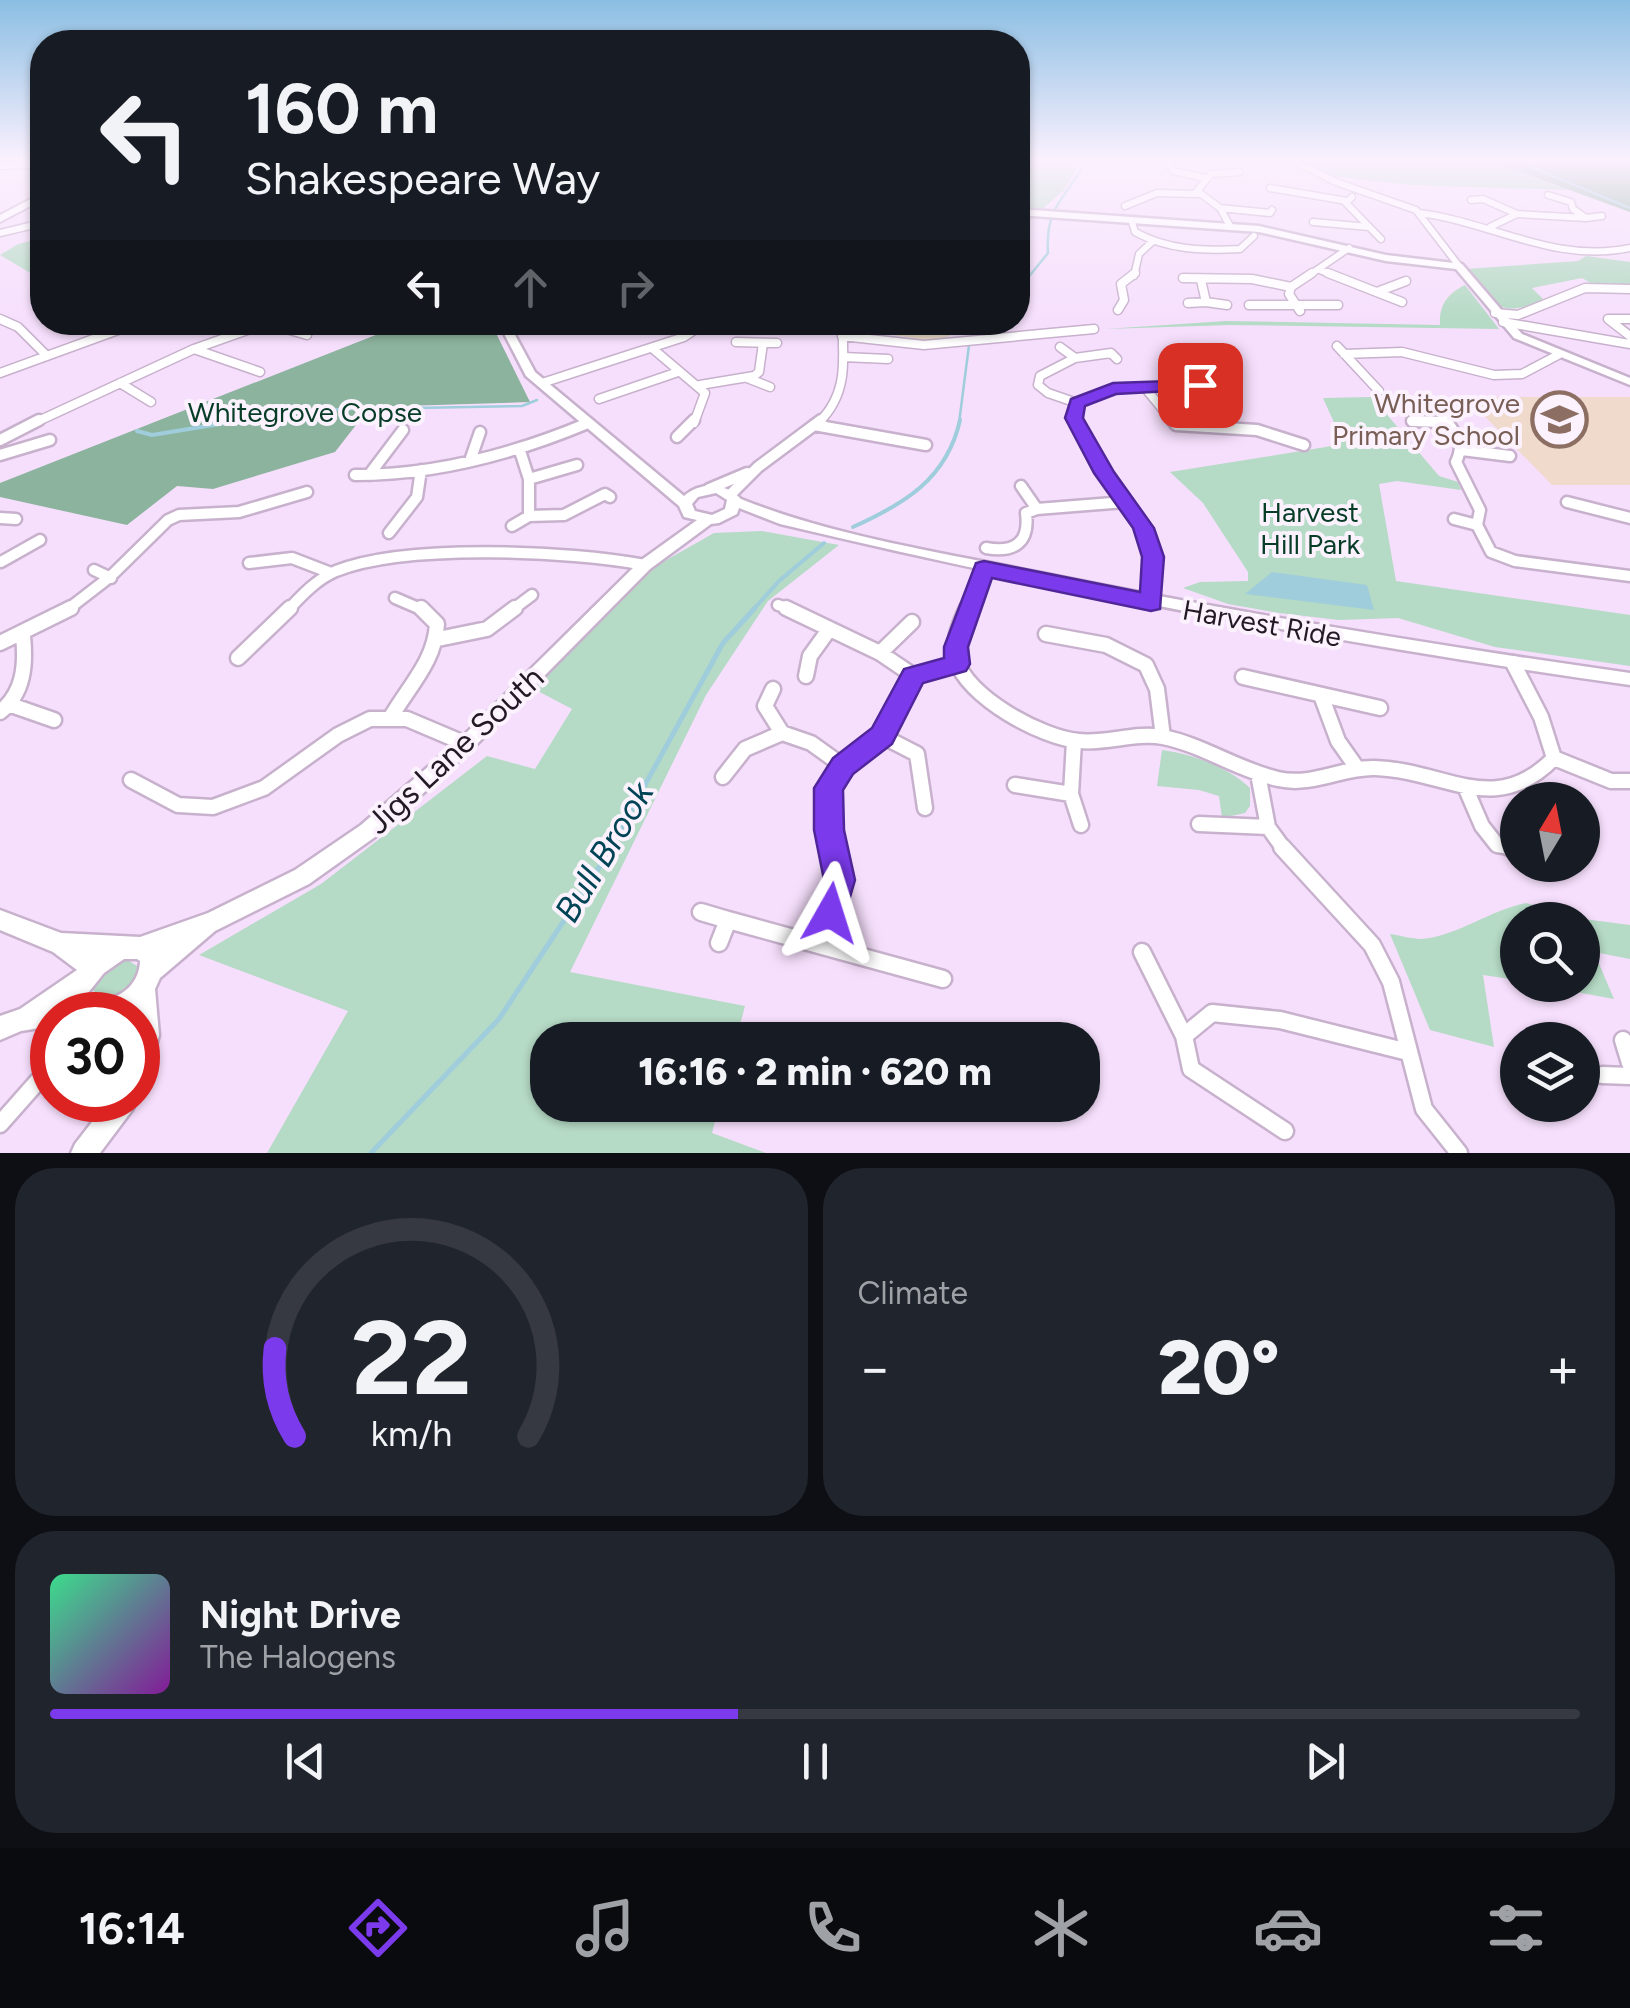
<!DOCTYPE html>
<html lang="en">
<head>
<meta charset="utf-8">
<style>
	:root { --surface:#171b24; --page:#20242c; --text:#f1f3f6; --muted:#9ea1a6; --line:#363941; --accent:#7c3aed }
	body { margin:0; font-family:Figtree,sans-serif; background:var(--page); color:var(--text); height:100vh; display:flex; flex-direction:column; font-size:38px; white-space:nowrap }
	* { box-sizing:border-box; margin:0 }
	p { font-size:32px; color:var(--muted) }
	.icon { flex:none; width:55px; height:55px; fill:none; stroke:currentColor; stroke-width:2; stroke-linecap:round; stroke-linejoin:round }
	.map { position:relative; height:1153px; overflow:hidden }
	.panel { display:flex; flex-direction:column; gap:15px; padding:15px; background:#0d0f14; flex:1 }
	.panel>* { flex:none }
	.hud { position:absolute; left:30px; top:30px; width:1000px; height:305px; border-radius:40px; box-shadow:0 2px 8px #0004; background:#171b24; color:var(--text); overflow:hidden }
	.needle { width:65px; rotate:10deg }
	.controls { position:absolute; left:1500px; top:782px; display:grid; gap:20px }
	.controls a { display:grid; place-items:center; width:100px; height:100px; border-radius:50%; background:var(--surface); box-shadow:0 2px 8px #0004; font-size:50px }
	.speed { position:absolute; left:30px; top:992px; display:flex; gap:20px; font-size:50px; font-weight:700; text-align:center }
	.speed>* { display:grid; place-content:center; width:130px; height:130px; border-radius:50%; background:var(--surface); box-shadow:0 2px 8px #0004; line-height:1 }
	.speed .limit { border:15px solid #d22; background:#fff; color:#111 }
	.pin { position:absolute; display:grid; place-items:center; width:85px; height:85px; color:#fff; margin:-42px; border-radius:20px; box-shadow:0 5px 15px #0006 }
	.me { position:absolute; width:110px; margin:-55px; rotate:6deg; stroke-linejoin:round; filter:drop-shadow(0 0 8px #0008) }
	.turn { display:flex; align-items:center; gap:35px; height:210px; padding:0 50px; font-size:45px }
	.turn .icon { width:130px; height:130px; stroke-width:2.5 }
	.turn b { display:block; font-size:70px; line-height:85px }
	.lanes { display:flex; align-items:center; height:95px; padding:0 50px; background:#0003; justify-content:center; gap:50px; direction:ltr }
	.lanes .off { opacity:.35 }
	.big { font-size:75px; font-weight:800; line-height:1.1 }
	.panel .card { flex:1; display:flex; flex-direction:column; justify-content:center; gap:15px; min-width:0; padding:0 35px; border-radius:40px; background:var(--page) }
	.panel .dial { align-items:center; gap:0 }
	.dial svg { height:260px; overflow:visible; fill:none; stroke:var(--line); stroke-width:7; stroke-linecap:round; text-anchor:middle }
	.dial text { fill:var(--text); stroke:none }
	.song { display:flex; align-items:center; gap:30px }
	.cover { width:120px; height:120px; border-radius:15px; background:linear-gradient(135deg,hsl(150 70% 55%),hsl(290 70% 35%)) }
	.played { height:10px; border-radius:5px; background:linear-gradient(90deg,var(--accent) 45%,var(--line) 45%) }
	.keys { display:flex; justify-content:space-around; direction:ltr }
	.heat { display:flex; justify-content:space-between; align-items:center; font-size:55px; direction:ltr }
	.panel .tiles { flex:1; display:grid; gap:15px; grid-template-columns:1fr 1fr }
	.card:last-child { grid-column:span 2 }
	.trip { position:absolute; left:530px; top:1022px; width:570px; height:100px; border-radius:40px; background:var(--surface); box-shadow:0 2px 8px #0004; font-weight:800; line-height:100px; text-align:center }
	.menu { display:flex; height:160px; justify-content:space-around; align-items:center; background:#090b0e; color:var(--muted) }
	.menu .icon { width:70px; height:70px }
	.menu .selected { color:var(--accent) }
	.menu b { font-size:45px; color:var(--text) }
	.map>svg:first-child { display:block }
	.commercial { fill:#ecdbc9 }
	.education { fill:#efdacc }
	.green { fill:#b5dac5 }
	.forest { fill:#8cb39e }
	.water { fill:#9fcddc }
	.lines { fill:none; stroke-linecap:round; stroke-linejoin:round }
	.stream-far2 { stroke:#9fcddc; stroke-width:2.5 }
	.stream-far1 { stroke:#9fcddc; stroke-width:4 }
	.stream { stroke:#9fcddc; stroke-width:5 }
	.street-far4-casing { stroke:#c7b1cc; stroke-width:9 }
	.street-far3-casing { stroke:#c7b1cc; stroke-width:11 }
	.street-far2-casing { stroke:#c7b1cc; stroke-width:15 }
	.street-far1-casing { stroke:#c7b1cc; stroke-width:19 }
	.street-casing { stroke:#c7b1cc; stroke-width:21 }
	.secondary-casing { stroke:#c7b1cc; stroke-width:5 }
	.primary-casing { stroke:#c7b1cc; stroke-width:4 }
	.street-far4 { stroke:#fff; stroke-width:6 }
	.street-far3 { stroke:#fff; stroke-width:8 }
	.street-far2 { stroke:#fff; stroke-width:10 }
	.street-far1 { stroke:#fff; stroke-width:14 }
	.street { stroke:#fff; stroke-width:16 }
	.secondary { fill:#fff; fill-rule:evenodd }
	.primary { fill:#fff; fill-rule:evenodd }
	.route { fill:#7c3aed; stroke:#51269a; stroke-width:2.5 }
	.labels { text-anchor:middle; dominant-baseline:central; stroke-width:8; stroke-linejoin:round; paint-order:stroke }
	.education-label { font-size:28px; fill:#785e54; stroke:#fbf2fd; text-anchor:end }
	.park-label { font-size:28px; fill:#073c27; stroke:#fbf2fd }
	.street-label { font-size:28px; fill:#211924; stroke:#fbf2fd }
	.near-street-label { font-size:32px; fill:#211924; stroke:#fbf2fd }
	.near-water-label { font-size:35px; font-style:italic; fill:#045; stroke:#fbf2fd }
</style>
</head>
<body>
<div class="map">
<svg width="1630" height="1153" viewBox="0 0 1630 1153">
	<rect width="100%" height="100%" fill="#f6dffc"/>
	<path class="commercial" d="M855,323H958L950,336L934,341L852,329Z"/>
	<path class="education" d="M1466,397H1630V485H1552Z"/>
	<path class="green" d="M1018,159H1082L1064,190L1040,211L1018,207Z
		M1295,159H1484L1568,190L1411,185L1322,175Z
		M42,238V280L0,255L18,244Z
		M1586,256L1630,262V287L1596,286L1582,278L1532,288L1544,300C1496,319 1495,305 1466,269L1578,261Z
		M1465,285L1499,329L1230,325L1105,329L1226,321L1440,325C1439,305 1447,294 1465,285Z
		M1372,397L1439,476L1458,482L1461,490L1397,481L1379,484L1396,581L1630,615V666L1495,647L1398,618L1339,620L1279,613L1228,604L1183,588L1200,582L1248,581V572L1203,503L1170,472L1332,446L1341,438L1323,398Z
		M762,531L839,545L768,601L706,695L570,972L745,1006L736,1040H548V1105H719L712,1133L766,1153H267L348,1011L199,955L321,884L487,756L535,769L572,709L532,688L654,567L714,533Z
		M1162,750C1192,754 1228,767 1250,788V806L1245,813L1222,818L1219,796L1199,790L1157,786Z
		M1526,903L1584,919L1630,925V959L1594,952L1614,999L1538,985H1582V920H1518L1517,980L1483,975L1494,1047L1430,1030L1390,934C1399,935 1411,939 1421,939C1458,936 1490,910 1526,903Z
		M126,959L140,968L128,992L103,1002L97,1000L93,988L101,973Z"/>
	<path class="forest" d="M1484,159H1626L1630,162V212Z
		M406,323H491L530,402L370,407L335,452L213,489L177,486L127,525L0,497V483Z"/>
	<path class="water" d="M1272,572L1367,585L1374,610L1245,594Z"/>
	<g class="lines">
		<path class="stream-far2" d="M1512,159L1630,208
			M1018,290L1048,253C1045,204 1066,200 1087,159
			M229,423L303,410L522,406L537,400
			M959,423L972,322"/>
		<path class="stream-far1" d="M137,431L152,435L244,420
			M853,527C904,504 947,479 960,420
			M753,610L779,581L824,543"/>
		<path class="stream" d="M371,1153L499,1019L602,863L723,643L755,608"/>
		<defs>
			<path id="street-far4" d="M1173,159L1169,165L1173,171L1206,178
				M1290,159L1336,182L1416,210L1459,266
				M0,166L42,164
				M1270,188L1347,201
				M1352,197L1346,203L1381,239
				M1471,200L1483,199L1517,214
				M1125,206L1157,193L1198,194
				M1220,208L1270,213L1272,210
				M1419,213C1492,222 1555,264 1630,248
				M1586,218L1602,216
				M1132,222L1135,232C1168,250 1203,251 1240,249L1254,236
				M1313,222L1369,227
				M1230,226L1220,208L1197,191L1211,174L1239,172
				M1490,227L1517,214L1586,218L1573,209L1571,202L1548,195
				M0,233L42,223
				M1320,270L1334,276
				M1134,276L1139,254L1153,241
				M1308,276L1349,248"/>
			<path id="street-far3" d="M1328,273L1402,302
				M1183,278L1252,279L1291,287
				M1377,292L1406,281
				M1206,302L1227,305
				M1188,303L1206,302L1201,280
				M1249,305H1338
				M1118,310L1124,300L1121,284L1135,273
				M1300,311L1289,294L1291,287L1312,273
				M1495,313L1518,315L1585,288L1630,289
				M0,319L18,327L47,356
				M1630,319H1608L1630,336
				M1503,322L1630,344
				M269,324L307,335
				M842,336L924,345L1094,329
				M736,342L777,343
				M1337,346L1379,391
				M1060,347L1075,358
				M652,348L705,393L694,423
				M194,349L260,372
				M1344,354L1402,352L1494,375L1522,374L1558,355
				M843,357L888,359
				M0,373L140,322
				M747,378L770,387
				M1212,380L1234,384
				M120,383L151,402
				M542,383L684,337L706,322
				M700,385L754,376L759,372L763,343
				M1146,389L1174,423
				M599,399L678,372
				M1077,403L1048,393L1038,385L1040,376L1075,358L1111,353L1117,359
				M1441,414L1448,423
				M1412,421L1444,422
				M34,423L194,349L270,322
				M818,423C848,395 844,360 842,322
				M1077,423V403L1121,388L1200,385L1212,380L1199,351"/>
			<path id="street-far2" d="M1075,420L1104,473L1143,528L1153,557L1151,603
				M1172,420L1176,425L1257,430L1304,445
				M1446,420C1457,436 1465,443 1456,462L1480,510L1477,525L1491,552L1515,561L1630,576
				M1412,421L1444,422
				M814,425L926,445
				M677,437L694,420
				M0,440L39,420
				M1462,450L1510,456
				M0,455L50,440
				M471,458L480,432
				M355,475C436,475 514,454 588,423
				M369,475L403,430
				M529,479L577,465
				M1021,486L1037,509
				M709,489L747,473
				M731,494L758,467L821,420
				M1567,502L1630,518
				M529,516L564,515L605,494L610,497
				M0,518L16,519
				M1454,519L1477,525
				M512,526L529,516V479L520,451
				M389,533L417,497L421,470
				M986,548C1014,553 1030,543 1026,513L1037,509L1125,502
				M1,562L40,540
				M249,563L292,558L331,573
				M94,570L111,578
				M395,598L423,610
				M778,605L793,610
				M67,610L111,576L168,520L179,515L239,512L307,492
				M288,610C302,595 317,579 336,571C407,543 569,551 645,565
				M512,610L532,595
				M966,610L984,568"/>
			<path id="street-far1" d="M786,608L880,653L914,676
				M967,608C960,623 952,642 956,659C966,697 1042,738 1079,741C1107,744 1135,732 1163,737C1203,745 1238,770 1278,779C1313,787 1341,767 1375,768C1445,770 1495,819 1554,758L1541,717L1513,663
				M1046,634L1106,645L1146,665L1157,689L1163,737
				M438,639L487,629L515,608
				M0,643L71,608
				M880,653L912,622
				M238,658L290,608
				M806,676L810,656L828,631
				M1243,677L1380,708
				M773,689L765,706L782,733
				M1322,698L1338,741L1357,768
				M11,705L54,720
				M0,712C24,693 26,665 23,636
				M391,717C409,686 435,661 437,624L421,608
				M882,736L917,754L925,808
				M1074,741L1071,794L1081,825
				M1554,758L1611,781H1630
				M1258,774L1268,827L1284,849
				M723,777L745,749L782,733L811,743L843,766
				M131,780L178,805L213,807L264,788L338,735L370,719H407L466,744
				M1015,785L1071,794
				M1466,789L1482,826L1497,845L1518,848
				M1199,824L1268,827
				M833,849L829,789L843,766L882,736L914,676L957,664"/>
			<path id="street" d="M1282,847L1372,945L1391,982L1424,1109L1459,1153
				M1509,847L1518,848
				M701,912L728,920
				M719,943L728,920L943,979
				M822,946L839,880L832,847
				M1142,952L1184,1036
				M1623,1040L1630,1063
				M1602,1075L1630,1076
				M0,1124L38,1081
				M1285,1131L1191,1069L1184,1036L1212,1013L1280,1020L1408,1052"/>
			<path id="secondary" d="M1018,209L1259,226L1386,255L1462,264L1522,334L1630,378V385L1514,338L1456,269L1386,261L1259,232L1018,215Z
				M498,322H508L535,372L684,496C701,481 726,483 741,499C833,536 939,552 1036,572C1233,612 1431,645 1630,673V685C1344,645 1061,591 780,524L739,508L737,514L719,523L711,524L650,569L472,749L375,837L309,884L215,931L160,978L155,989L159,1035L146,1084L138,1088V1015H134V1011L128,1015H52V1026L21,1031L0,1040V1016L20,1009L77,970L53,952L0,930V910L61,933L140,937L208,913L295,870L361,825L460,739L640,561L697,520L684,517L679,506L526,376ZM716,493L727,500L725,509L712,515L695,511L692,504L698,497ZM124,959H137L140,961C139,988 115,1002 91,1001L88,993L104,973Z
				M109,1100H136L133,1109L100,1153H71L75,1144Z"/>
			<path id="primary" d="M42,193V200L0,222V215Z"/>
		</defs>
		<use href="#street-far4" class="street-far4-casing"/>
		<use href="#street-far3" class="street-far3-casing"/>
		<use href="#street-far2" class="street-far2-casing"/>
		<use href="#street-far1" class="street-far1-casing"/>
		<use href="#street" class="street-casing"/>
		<use href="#secondary" class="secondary-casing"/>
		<use href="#primary" class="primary-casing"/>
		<use href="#street-far4" class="street-far4"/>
		<use href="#street-far3" class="street-far3"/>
		<use href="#street-far2" class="street-far2"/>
		<use href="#street-far1" class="street-far1"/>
		<use href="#street" class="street"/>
		<use href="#secondary" class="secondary"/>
		<use href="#primary" class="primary"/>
	</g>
	<linearGradient id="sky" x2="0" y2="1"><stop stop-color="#8bbee3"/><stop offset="0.5" stop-color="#fbf1fe"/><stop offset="1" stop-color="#fbf1fe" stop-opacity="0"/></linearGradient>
	<rect width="1630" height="321" fill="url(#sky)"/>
	<path class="route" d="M1200,380L1209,385L1206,389L1116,394L1085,406L1083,418L1114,472L1154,528L1164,557L1160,609L1151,611L992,578L968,647L970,664L966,671L923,683L892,744L853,774L843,790L844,830L855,880L842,924L830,928L819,924L815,913L824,880L814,830V788L833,758L872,728L904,669L944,658V647L976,563L984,561L1140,592L1142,557L1133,528L1094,473L1065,418L1071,399L1113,383Z"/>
	<defs>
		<symbol id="school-ring" viewBox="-11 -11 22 22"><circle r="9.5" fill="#fbf2fd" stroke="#8d6e63" stroke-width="1.5"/><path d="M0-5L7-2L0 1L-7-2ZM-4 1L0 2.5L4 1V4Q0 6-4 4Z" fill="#8d6e63"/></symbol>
	</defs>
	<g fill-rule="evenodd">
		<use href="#school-ring" x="1528" y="388" width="63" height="63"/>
	</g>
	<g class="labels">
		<g class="education-label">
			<text x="1520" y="403">Whitegrove<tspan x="1520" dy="32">Primary School</tspan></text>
		</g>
		<g class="park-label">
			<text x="305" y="412">Whitegrove Copse</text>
			<text x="1310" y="512">Harvest<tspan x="1310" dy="32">Hill Park</tspan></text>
		</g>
		<g class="street-label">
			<text transform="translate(1262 623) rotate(10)">Harvest Ride</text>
		</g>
		<g class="near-street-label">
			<text transform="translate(455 750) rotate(-43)">Jigs Lane South</text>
		</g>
		<g class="near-water-label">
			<text transform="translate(604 852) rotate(-59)">Bull Brook</text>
		</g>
	</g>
</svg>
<div class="controls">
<a><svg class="needle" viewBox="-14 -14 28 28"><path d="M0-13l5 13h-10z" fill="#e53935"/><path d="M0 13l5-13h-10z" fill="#9ea1a6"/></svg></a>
<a><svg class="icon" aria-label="search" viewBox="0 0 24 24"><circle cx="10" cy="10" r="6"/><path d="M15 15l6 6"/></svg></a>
<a><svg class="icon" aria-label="layers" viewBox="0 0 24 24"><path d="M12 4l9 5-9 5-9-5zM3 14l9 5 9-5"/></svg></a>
</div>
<div class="speed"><div class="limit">30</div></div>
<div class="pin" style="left:1200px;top:385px;background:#d93025"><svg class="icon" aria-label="arrive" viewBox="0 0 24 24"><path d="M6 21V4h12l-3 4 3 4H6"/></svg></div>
<svg class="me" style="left:830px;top:913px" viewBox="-20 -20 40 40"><path d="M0-17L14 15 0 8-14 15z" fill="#7c3aed" stroke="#fff" stroke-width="4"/></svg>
<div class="trip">16:16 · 2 min · 620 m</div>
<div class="hud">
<div class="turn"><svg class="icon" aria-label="left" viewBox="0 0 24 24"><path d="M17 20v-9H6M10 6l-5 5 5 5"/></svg><div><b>160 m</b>Shakespeare Way</div></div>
<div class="lanes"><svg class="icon" aria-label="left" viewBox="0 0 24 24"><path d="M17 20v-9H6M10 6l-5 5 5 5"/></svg><svg class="icon off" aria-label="ahead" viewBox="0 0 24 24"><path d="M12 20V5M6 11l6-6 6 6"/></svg><svg class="icon off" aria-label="right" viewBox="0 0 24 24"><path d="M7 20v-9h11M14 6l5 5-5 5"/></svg></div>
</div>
</div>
<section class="panel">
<div class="tiles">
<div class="card dial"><svg viewBox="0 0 100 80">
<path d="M14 69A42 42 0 1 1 86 69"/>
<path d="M14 69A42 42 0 0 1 8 42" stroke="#7c3aed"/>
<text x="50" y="56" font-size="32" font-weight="700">22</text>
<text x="50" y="72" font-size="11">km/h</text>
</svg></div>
<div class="card"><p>Climate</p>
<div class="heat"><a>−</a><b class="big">20°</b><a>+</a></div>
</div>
<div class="card">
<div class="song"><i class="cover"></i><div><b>Night Drive</b><p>The Halogens</p></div></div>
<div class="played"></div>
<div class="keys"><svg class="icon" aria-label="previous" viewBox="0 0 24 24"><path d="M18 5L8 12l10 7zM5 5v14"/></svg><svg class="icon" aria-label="pause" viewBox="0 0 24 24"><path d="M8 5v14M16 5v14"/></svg><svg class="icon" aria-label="next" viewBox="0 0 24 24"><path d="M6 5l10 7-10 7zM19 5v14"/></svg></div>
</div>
</div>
</section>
<nav class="menu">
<b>16:14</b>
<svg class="icon selected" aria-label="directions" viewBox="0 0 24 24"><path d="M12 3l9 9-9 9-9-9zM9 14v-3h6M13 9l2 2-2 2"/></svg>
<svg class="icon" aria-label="music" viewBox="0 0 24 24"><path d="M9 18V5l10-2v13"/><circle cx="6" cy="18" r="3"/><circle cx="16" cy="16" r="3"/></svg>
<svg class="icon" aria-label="phone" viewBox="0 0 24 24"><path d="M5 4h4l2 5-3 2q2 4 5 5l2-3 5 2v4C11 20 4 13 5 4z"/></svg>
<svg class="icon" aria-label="climate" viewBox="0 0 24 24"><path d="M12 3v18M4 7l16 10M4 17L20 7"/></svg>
<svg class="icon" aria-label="car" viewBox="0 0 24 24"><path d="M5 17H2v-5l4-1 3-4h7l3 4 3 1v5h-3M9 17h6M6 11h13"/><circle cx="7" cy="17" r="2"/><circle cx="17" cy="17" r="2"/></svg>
<svg class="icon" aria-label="filters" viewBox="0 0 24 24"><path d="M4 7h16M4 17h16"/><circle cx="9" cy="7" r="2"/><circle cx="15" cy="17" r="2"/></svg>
</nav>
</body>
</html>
